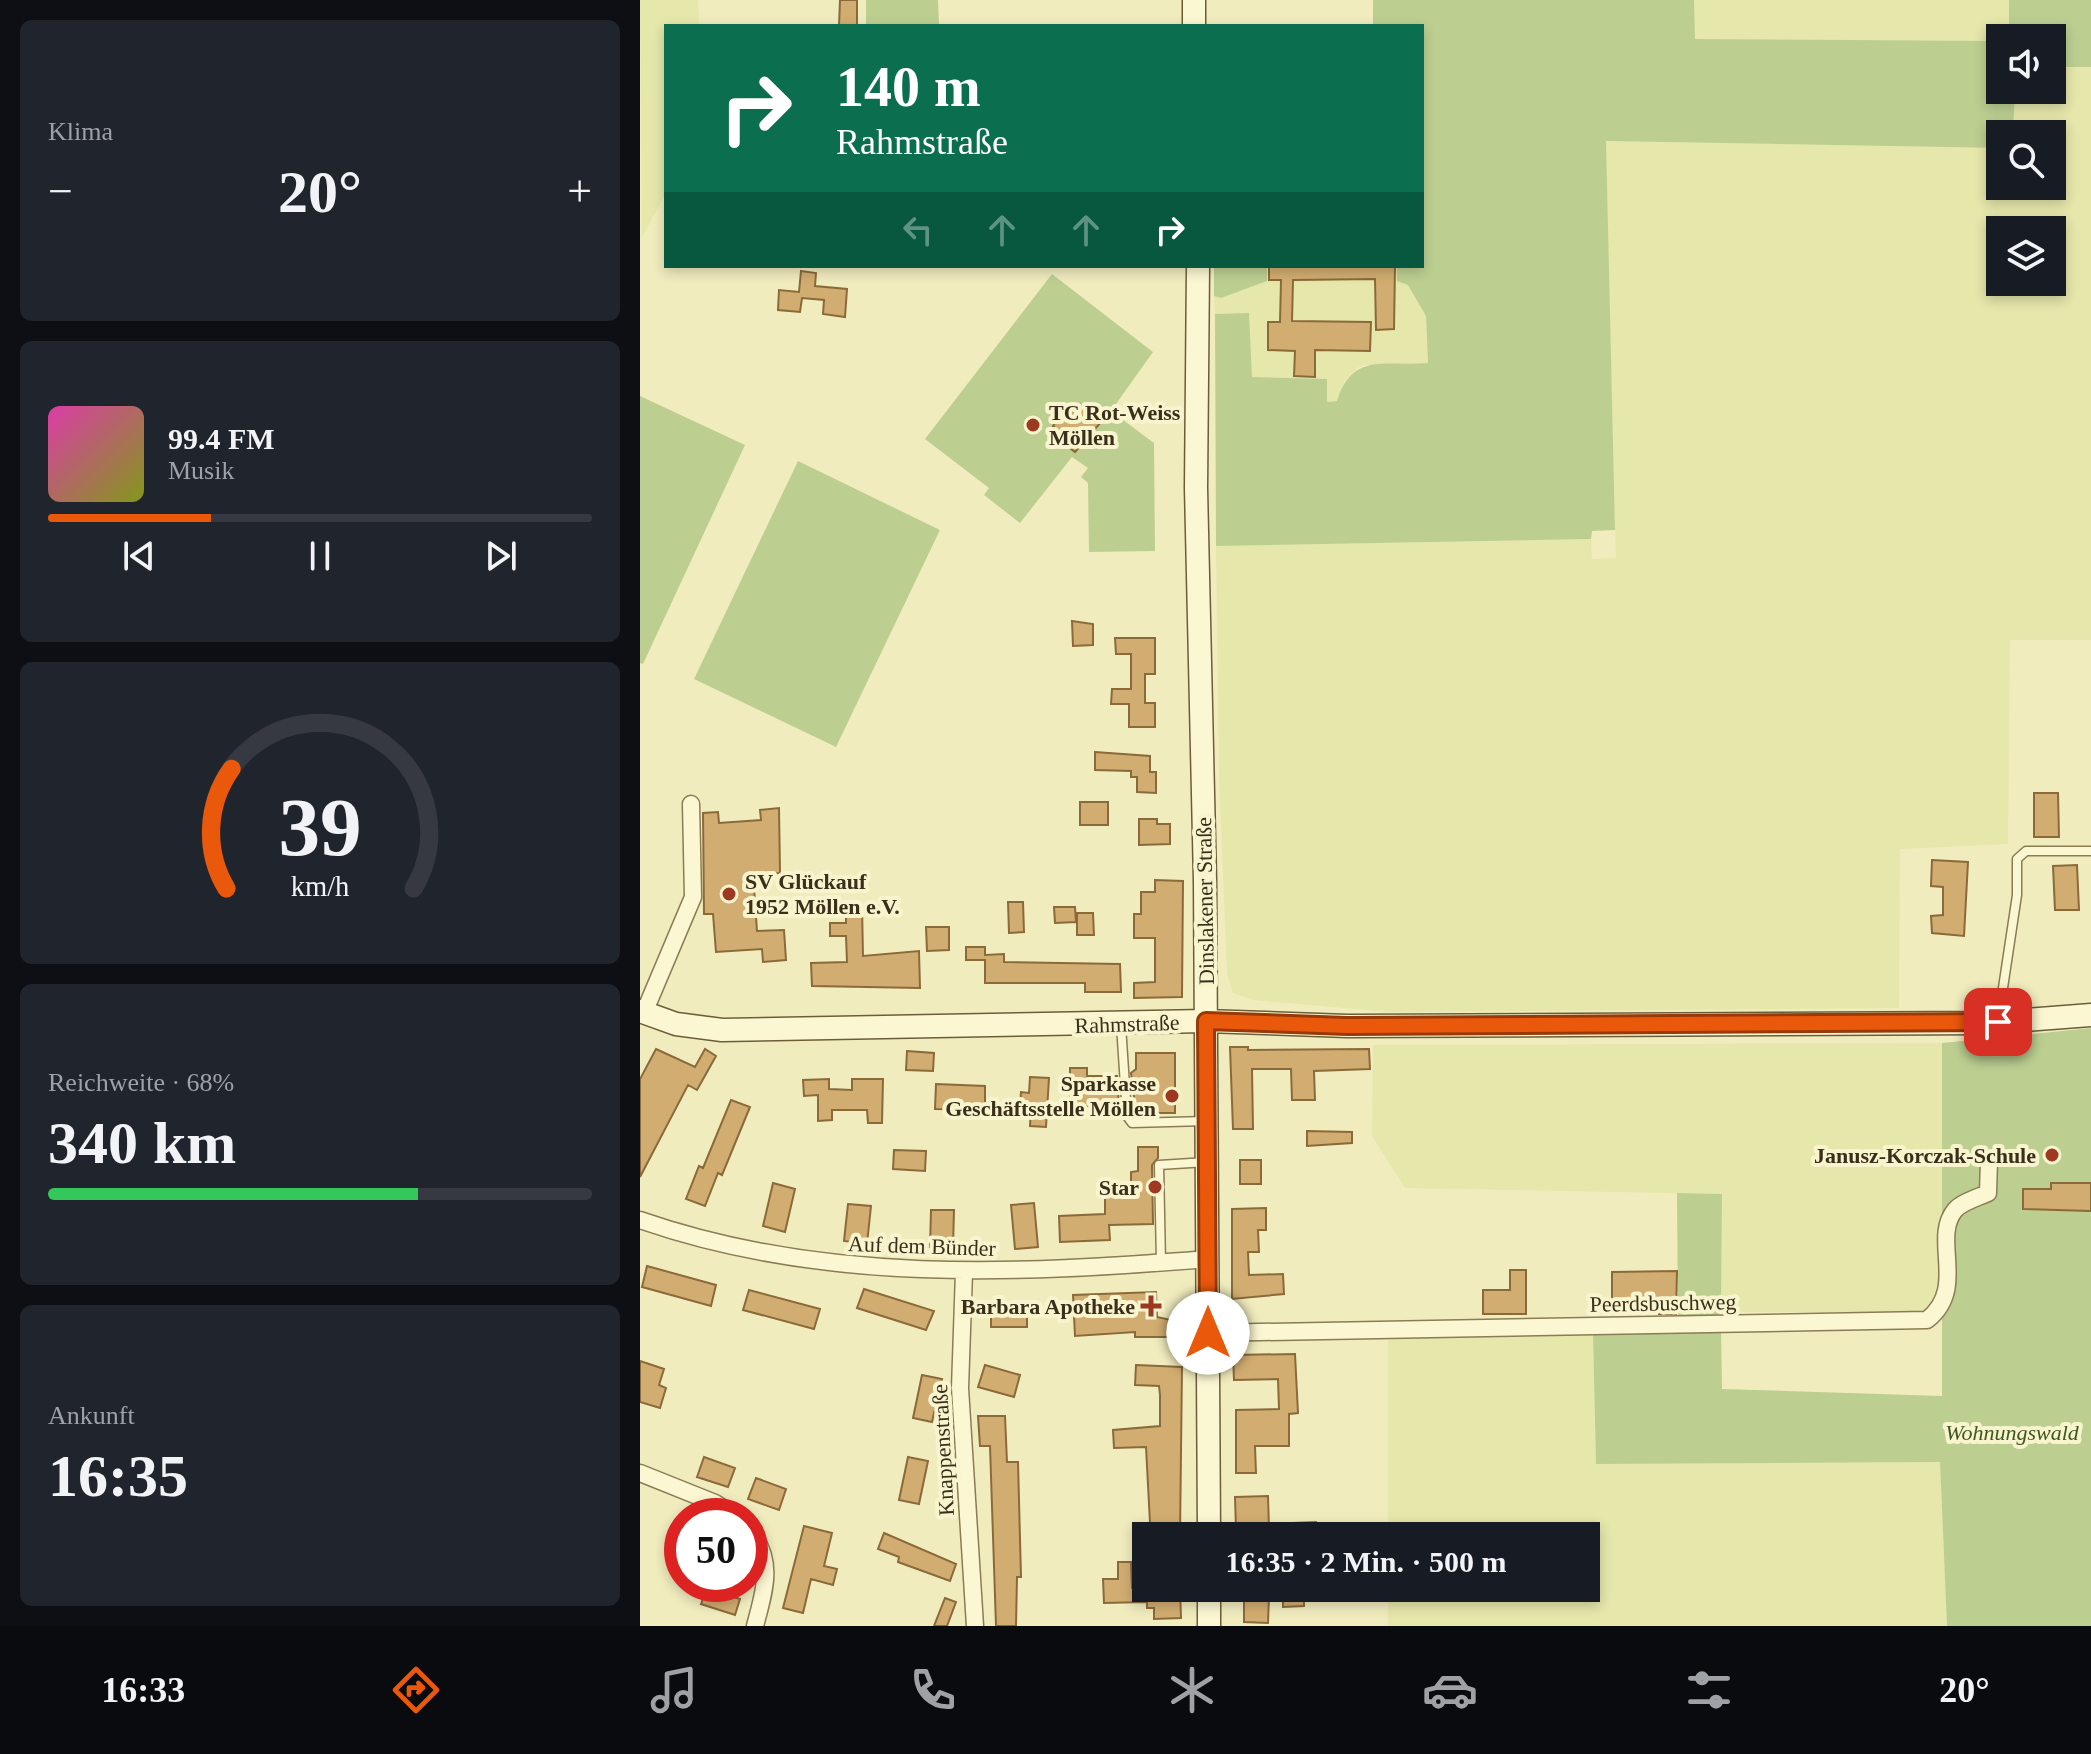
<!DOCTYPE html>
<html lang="de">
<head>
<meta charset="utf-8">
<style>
	:root { --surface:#171b24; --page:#20242c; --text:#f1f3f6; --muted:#9ea1a6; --line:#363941; --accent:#ea580c }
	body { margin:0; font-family:"Times New Roman",serif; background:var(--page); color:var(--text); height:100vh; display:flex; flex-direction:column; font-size:30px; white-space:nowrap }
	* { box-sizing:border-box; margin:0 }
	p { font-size:26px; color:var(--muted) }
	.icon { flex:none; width:44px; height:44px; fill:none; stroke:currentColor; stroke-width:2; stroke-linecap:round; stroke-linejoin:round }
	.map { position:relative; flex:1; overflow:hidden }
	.drawer { display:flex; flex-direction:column; gap:20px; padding:20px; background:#0d0f14; width:640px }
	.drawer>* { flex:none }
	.top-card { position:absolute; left:24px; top:24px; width:760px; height:244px; border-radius:0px; box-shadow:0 4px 12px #0003; background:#0b6e4f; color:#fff; overflow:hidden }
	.fabs { position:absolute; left:1346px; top:24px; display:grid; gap:16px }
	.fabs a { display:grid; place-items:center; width:80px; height:80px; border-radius:0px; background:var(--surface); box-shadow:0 4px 12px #0003; font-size:40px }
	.speed { position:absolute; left:24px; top:1498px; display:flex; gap:16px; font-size:40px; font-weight:700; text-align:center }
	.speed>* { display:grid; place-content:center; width:104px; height:104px; border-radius:50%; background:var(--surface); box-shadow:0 4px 12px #0003; line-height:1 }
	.speed .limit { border:12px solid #d22; background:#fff; color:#111 }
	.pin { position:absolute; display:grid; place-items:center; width:68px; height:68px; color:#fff; margin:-34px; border-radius:16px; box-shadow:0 4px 12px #0006 }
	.me { position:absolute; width:88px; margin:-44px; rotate:0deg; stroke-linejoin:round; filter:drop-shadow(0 0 6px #0008) }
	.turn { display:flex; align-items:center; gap:28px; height:168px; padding:0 40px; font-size:36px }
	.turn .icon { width:104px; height:104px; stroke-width:2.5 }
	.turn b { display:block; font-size:56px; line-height:68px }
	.lanes { display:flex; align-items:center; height:76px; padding:0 40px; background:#0003; justify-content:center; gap:40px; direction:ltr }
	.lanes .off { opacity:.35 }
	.big { font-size:60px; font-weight:600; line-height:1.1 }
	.drawer .widget { flex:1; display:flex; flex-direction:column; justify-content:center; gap:12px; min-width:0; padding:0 28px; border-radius:12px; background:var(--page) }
	.drawer .dial { align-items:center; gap:0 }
	.dial svg { height:208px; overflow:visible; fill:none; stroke:var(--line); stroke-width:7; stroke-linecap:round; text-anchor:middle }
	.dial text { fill:var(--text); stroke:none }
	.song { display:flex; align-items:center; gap:24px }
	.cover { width:96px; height:96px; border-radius:12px; background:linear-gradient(135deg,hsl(320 70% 55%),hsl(70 70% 35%)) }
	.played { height:8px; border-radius:4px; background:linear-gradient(90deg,var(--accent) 30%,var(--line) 30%) }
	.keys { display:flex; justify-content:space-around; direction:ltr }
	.heat { display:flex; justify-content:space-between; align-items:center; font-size:44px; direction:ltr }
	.charge { height:12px; border-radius:6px; background:linear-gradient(90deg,#34c759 68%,var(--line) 0) }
	.trip { position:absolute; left:492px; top:1522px; width:468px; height:80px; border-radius:0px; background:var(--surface); box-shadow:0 4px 12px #0003; font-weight:600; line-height:80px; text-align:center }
	.tab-bar { display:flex; height:128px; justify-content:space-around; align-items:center; background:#090b0e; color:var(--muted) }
	.tab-bar .icon { width:56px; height:56px }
	.tab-bar .current { color:var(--accent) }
	.tab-bar b { font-size:36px; color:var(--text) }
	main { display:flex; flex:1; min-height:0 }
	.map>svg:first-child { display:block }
	.farmland { fill:#e5e7ab; fill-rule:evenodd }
	.green { fill:#bccf91 }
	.building { fill:#d2ad71; stroke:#8b6a3a; stroke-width:2 }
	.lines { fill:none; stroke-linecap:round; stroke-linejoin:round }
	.lane-casing { stroke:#8a7c55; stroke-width:11 }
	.street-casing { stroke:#8a7c55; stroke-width:19 }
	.secondary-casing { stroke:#6c5d39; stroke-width:25 }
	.lane { stroke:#fbf7d2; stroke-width:8 }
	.street { stroke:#fbf7d2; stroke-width:16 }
	.secondary { stroke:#fbf7d2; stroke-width:22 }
	.route-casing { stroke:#983908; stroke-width:20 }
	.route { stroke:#ea580c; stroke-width:14 }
	.poi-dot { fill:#9e3921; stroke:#f8f4ce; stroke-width:3 }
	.labels { text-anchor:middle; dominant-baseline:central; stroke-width:8; stroke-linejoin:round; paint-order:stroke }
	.poi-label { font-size:22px; font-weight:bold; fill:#392f1b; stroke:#f8f4ce; text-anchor:end }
	.street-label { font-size:22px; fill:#392f1b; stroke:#f8f4ce }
	.park-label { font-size:22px; font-style:italic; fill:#3e5720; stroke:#f8f4ce }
</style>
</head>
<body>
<main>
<section class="drawer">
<div class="widget"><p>Klima</p>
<div class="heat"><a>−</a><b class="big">20°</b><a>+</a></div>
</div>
<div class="widget">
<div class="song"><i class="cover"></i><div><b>99.4 FM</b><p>Musik</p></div></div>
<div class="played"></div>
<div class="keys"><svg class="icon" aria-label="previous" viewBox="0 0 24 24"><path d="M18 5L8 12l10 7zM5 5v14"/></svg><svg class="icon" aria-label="pause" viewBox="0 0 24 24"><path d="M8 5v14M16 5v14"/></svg><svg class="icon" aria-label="next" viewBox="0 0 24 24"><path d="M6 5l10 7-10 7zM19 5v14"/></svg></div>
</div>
<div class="widget dial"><svg viewBox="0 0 100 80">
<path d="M14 69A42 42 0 1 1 86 69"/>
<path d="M14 69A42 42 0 0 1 16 23" stroke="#ea580c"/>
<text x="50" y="56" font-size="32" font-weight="700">39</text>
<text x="50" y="72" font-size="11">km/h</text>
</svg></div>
<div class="widget"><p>Reichweite · 68%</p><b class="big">340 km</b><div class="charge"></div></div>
<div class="widget"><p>Ankunft</p><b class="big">16:35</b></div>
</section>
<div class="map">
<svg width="1451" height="1626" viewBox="0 0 1451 1626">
	<rect width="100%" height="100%" fill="#f1ecbe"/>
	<path class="farmland" d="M0,0H58L59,26H26V193L2,237Z
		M1054,0H1369V38L1360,41L1054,39Z
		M1412,67H1451V640H1370L1368,844L1260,849L1259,1008L748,1012L613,1000L593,993L587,974L579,778L576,546L951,539L952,559L976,558L965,141L1360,148V186H1412V134H1373L1375,90H1412ZM1360,230H1412V282H1360Z
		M627,266H757V281L768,284L786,316L788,364L726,365L717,368L705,380L697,401L687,402V379L612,377L609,313L575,314L574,296L581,298L627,281Z
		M1302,1043L1303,1302L1286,1312H1081L1082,1194L765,1188L732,1136L733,1045Z
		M953,1333L956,1464L1300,1462L1307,1626H748V1588H946V1536H748V1337Z"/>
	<path class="green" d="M226,0H298L299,26H226Z
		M733,0H1054L1055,39L1360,41V90H1375L1373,134H1360V148L966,141L975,530L952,531L951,539L576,546L575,314L609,313L612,377L687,379V402L697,401C712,351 747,367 788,363L786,316L768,285L757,281V266H782V26H733Z
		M1369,0H1451V67H1412V38H1369Z
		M574,266H627V281L581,298L574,296Z
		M412,274L513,352L471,411L514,443L515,551L449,552L448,483L441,477L448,468L432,457L380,523L344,495L349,488L285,439Z
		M0,396L105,445L3,664L0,663Z
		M158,461L300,530L196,747L54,679Z
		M1451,1028V1626H1307L1300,1462L956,1464L953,1333L1081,1329L1082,1389L1302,1396V1043Z
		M1037,1193L1082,1194L1081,1312L1073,1319H1038Z"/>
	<path class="building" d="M200,0H217V26H199Z
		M629,266H755L754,329L736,330L735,279L653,280L652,321L731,322L730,351L675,350V377L654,376L655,351L628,350V322H640L641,280H629Z
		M161,271L176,273L175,286L207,289L205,317L183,314L184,300L162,298L160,312L138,310L139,290L159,292Z
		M440,404L462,421L435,452L425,444L429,439L413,426L421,415L427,420Z
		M432,621L453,624V645L433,646Z
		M475,638H515V674H505V703H515V727H489V704H471L472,689H491V654H476Z
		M455,752L510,756V772H516V793L497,792V777H491V771L455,770Z
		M1394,793H1418L1419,837H1394Z
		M440,802H468V825H440Z
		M139,808L140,873L113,874L117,931L144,930L146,960L123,962L122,949L76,952L73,914H64L63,813L78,812L79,823L121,820L120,810Z
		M499,819H517V824H530V844L499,845Z
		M1292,860L1328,862L1324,936L1292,933L1291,916L1303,915V887L1291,886Z
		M1437,865L1439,910H1415L1413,866Z
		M515,880L543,881L542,997L494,998V983L515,982V938H494V914H501V892H515Z
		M368,902H383L384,932L369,933Z
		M206,906H222L223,956L279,951L280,988L172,986L171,963L207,962L206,936H190V923H206Z
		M414,907H435L436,922L415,923Z
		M437,913H453L454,935H437Z
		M286,927H309V950L287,951Z
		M326,947H345V955L364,954V962L480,964L481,992H445V983H345V960H326Z
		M590,1047H608V1050L729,1049L730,1069L674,1071L675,1100H652L651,1069H612L613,1129H593Z
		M16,1049L55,1067L65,1049L76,1056L57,1090L48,1085L0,1177V1079Z
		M267,1051L294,1053L293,1071L266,1070Z
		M496,1053H535V1113H496L491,1073L496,1069Z
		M430,1068H447V1076H477L479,1106H430Z
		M390,1077L409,1078L406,1127L390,1126L391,1107H380L381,1092L389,1093Z
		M189,1079V1089L212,1090V1079H243L242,1123H228L227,1110H192V1120L178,1121V1095L164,1096L163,1080Z
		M296,1084L345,1086V1110L295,1109Z
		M91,1100L110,1107L82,1175L78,1173L65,1206L46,1199L59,1166L63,1168Z
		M667,1131L712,1132V1143L667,1146Z
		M498,1147H518V1158L512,1165L513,1224L469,1225L470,1240L420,1242L419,1216L465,1214V1191L491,1190V1172L498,1171Z
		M254,1150L286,1151L285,1171L253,1169Z
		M600,1160H621V1184H600Z
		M133,1183L155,1189L145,1232L123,1226Z
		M1411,1183H1451V1211L1383,1209V1189H1411Z
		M394,1203L398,1247L375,1249L371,1205Z
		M208,1204L231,1206L227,1244L204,1241Z
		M626,1208V1230H618L619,1252H608L609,1275L643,1274L644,1294L592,1299V1209Z
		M291,1210H314L313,1248L290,1247Z
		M7,1266L76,1285L71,1306L2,1287Z
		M870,1270H886V1314H843V1290H870Z
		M1037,1271L1036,1314H1019V1303H972V1272Z
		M224,1289L294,1311L286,1330L217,1308Z
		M109,1290L180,1309L174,1329L103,1310Z
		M516,1292L517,1317L531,1320V1337H495V1332L435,1336L433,1295Z
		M351,1304L387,1305V1327H351Z
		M655,1354L658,1413L649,1414V1446H615L616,1473H596V1410L639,1409L638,1379L594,1380L593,1355Z
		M0,1361L24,1369L19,1385L26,1388L20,1408L0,1402Z
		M345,1365L380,1375L374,1397L338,1387Z
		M496,1365L542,1367L540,1536H496L495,1523H510L506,1447L474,1448L473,1430L520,1426V1395L519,1386L495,1385Z
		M282,1375L302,1379L292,1422L273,1418Z
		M338,1416H365L367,1462H378L381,1577H377L376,1626H356L350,1446H340Z
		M64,1457L95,1468L88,1487L57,1477Z
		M268,1457L288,1461L279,1504L259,1500Z
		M116,1478L146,1489L139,1510L108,1499Z
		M628,1496L629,1529L596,1530L595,1497Z
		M676,1522L677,1536H652V1523Z
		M164,1526L192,1533L184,1566L197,1569L193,1585L171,1579L163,1613L143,1608Z
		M244,1533L316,1564L310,1581L258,1562L259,1557L238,1549Z
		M478,1562H491L492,1588H540L541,1618L514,1619V1608H507V1602L464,1603L463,1579H478Z
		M67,1588L100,1599L95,1615L61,1604Z
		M643,1588H664V1606L643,1607Z
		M604,1595L629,1596L628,1623L604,1622Z
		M305,1598L316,1602L307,1626H294Z"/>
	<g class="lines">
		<defs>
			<path id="lane" d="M1358,1021L1377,895V859L1386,851H1451
				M481,1025L487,1116L492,1123L566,1121
				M521,1263L519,1165L567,1162"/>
			<path id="street" d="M4,1013L53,897L51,804
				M0,1220C184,1284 377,1274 568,1259
				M324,1272L320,1388L335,1626
				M568,1333L1287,1320C1328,1288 1291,1239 1315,1210C1322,1202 1339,1197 1348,1193L1349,1160
				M0,1473L75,1503L95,1516
				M110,1531C135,1561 124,1592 115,1626"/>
			<path id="secondary" d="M554,26V0
				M558,266L556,488L565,881L569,1536
				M0,1011L36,1024L82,1030L566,1021L707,1026L1346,1023L1451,1015
				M569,1588V1626"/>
		</defs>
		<use href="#lane" class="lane-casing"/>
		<use href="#street" class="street-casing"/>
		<use href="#secondary" class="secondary-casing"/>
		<use href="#lane" class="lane"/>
		<use href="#street" class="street"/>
		<use href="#secondary" class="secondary"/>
	</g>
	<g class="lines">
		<defs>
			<path id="route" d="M568,1333L566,1021L707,1026L1358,1022"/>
		</defs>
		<use href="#route" class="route-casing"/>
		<use href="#route" class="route"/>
	</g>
	<g class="poi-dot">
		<circle cx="393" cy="425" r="8"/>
		<circle cx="89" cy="894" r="8"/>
		<circle cx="532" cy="1096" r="8"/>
		<circle cx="1412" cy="1155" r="8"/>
		<circle cx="515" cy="1187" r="8"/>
		<path d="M507 1294h8v8h8v8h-8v8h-8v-8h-8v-8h8z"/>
	</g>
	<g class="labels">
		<g class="poi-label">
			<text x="409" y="412" text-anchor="start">TC Rot-Weiss<tspan x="409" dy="25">Möllen</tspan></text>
			<text x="105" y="881" text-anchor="start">SV Glückauf<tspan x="105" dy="25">1952 Möllen e.V.</tspan></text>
			<text x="516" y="1083">Sparkasse<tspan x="516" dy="25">Geschäftsstelle Möllen</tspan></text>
			<text x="1396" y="1155">Janusz-Korczak-Schule</text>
			<text x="499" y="1187">Star</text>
			<text x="495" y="1306">Barbara Apotheke</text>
		</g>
		<g class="street-label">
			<text transform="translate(565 901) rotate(-91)">Dinslakener Straße</text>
			<text transform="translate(487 1024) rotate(-2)">Rahmstraße</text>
			<text transform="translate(282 1246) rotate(2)">Auf dem Bünder</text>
			<text transform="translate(1023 1303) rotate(-1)">Peerdsbuschweg</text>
			<text transform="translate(303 1450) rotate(-93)">Knappenstraße</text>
		</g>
		<g class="park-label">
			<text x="1372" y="1432">Wohnungswald</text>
		</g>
	</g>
</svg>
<div class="fabs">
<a><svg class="icon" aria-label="sound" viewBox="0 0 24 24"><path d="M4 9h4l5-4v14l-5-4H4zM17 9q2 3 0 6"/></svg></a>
<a><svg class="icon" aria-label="search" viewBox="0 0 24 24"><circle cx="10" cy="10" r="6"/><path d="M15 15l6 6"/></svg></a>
<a><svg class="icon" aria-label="layers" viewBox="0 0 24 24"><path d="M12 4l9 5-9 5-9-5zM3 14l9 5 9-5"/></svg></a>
</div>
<div class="speed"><div class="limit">50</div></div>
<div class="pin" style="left:1358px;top:1022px;background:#d93025"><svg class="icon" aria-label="arrive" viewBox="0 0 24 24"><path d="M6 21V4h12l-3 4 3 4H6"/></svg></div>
<svg class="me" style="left:568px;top:1333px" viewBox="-20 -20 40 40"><circle r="19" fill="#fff"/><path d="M0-13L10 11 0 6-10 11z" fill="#ea580c"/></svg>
<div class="trip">16:35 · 2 Min. · 500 m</div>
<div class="top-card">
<div class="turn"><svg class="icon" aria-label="right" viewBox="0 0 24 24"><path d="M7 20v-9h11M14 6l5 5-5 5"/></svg><div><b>140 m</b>Rahmstraße</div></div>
<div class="lanes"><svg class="icon off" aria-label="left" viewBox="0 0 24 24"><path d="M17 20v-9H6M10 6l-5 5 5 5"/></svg><svg class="icon off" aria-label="ahead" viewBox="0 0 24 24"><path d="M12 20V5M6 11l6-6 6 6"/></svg><svg class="icon off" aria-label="ahead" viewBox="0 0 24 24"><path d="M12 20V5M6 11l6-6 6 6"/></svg><svg class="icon" aria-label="right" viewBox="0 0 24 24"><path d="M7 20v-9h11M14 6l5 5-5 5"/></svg></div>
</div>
</div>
</main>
<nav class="tab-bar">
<b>16:33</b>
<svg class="icon current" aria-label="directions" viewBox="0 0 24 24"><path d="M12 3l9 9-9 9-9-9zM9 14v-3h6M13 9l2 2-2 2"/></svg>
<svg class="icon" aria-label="music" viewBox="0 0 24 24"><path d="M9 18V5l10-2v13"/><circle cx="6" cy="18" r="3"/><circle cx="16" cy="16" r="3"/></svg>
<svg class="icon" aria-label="phone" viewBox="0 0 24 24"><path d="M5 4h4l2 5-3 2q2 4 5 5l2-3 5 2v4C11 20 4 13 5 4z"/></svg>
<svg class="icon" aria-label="climate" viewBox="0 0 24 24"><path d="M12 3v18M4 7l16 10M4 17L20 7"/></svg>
<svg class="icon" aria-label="car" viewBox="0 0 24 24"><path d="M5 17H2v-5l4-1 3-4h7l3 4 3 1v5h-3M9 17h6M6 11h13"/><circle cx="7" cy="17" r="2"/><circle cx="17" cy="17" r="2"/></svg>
<svg class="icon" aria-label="filters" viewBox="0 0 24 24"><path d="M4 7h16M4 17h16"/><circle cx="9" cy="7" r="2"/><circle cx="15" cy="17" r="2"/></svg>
<b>20°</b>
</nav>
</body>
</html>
